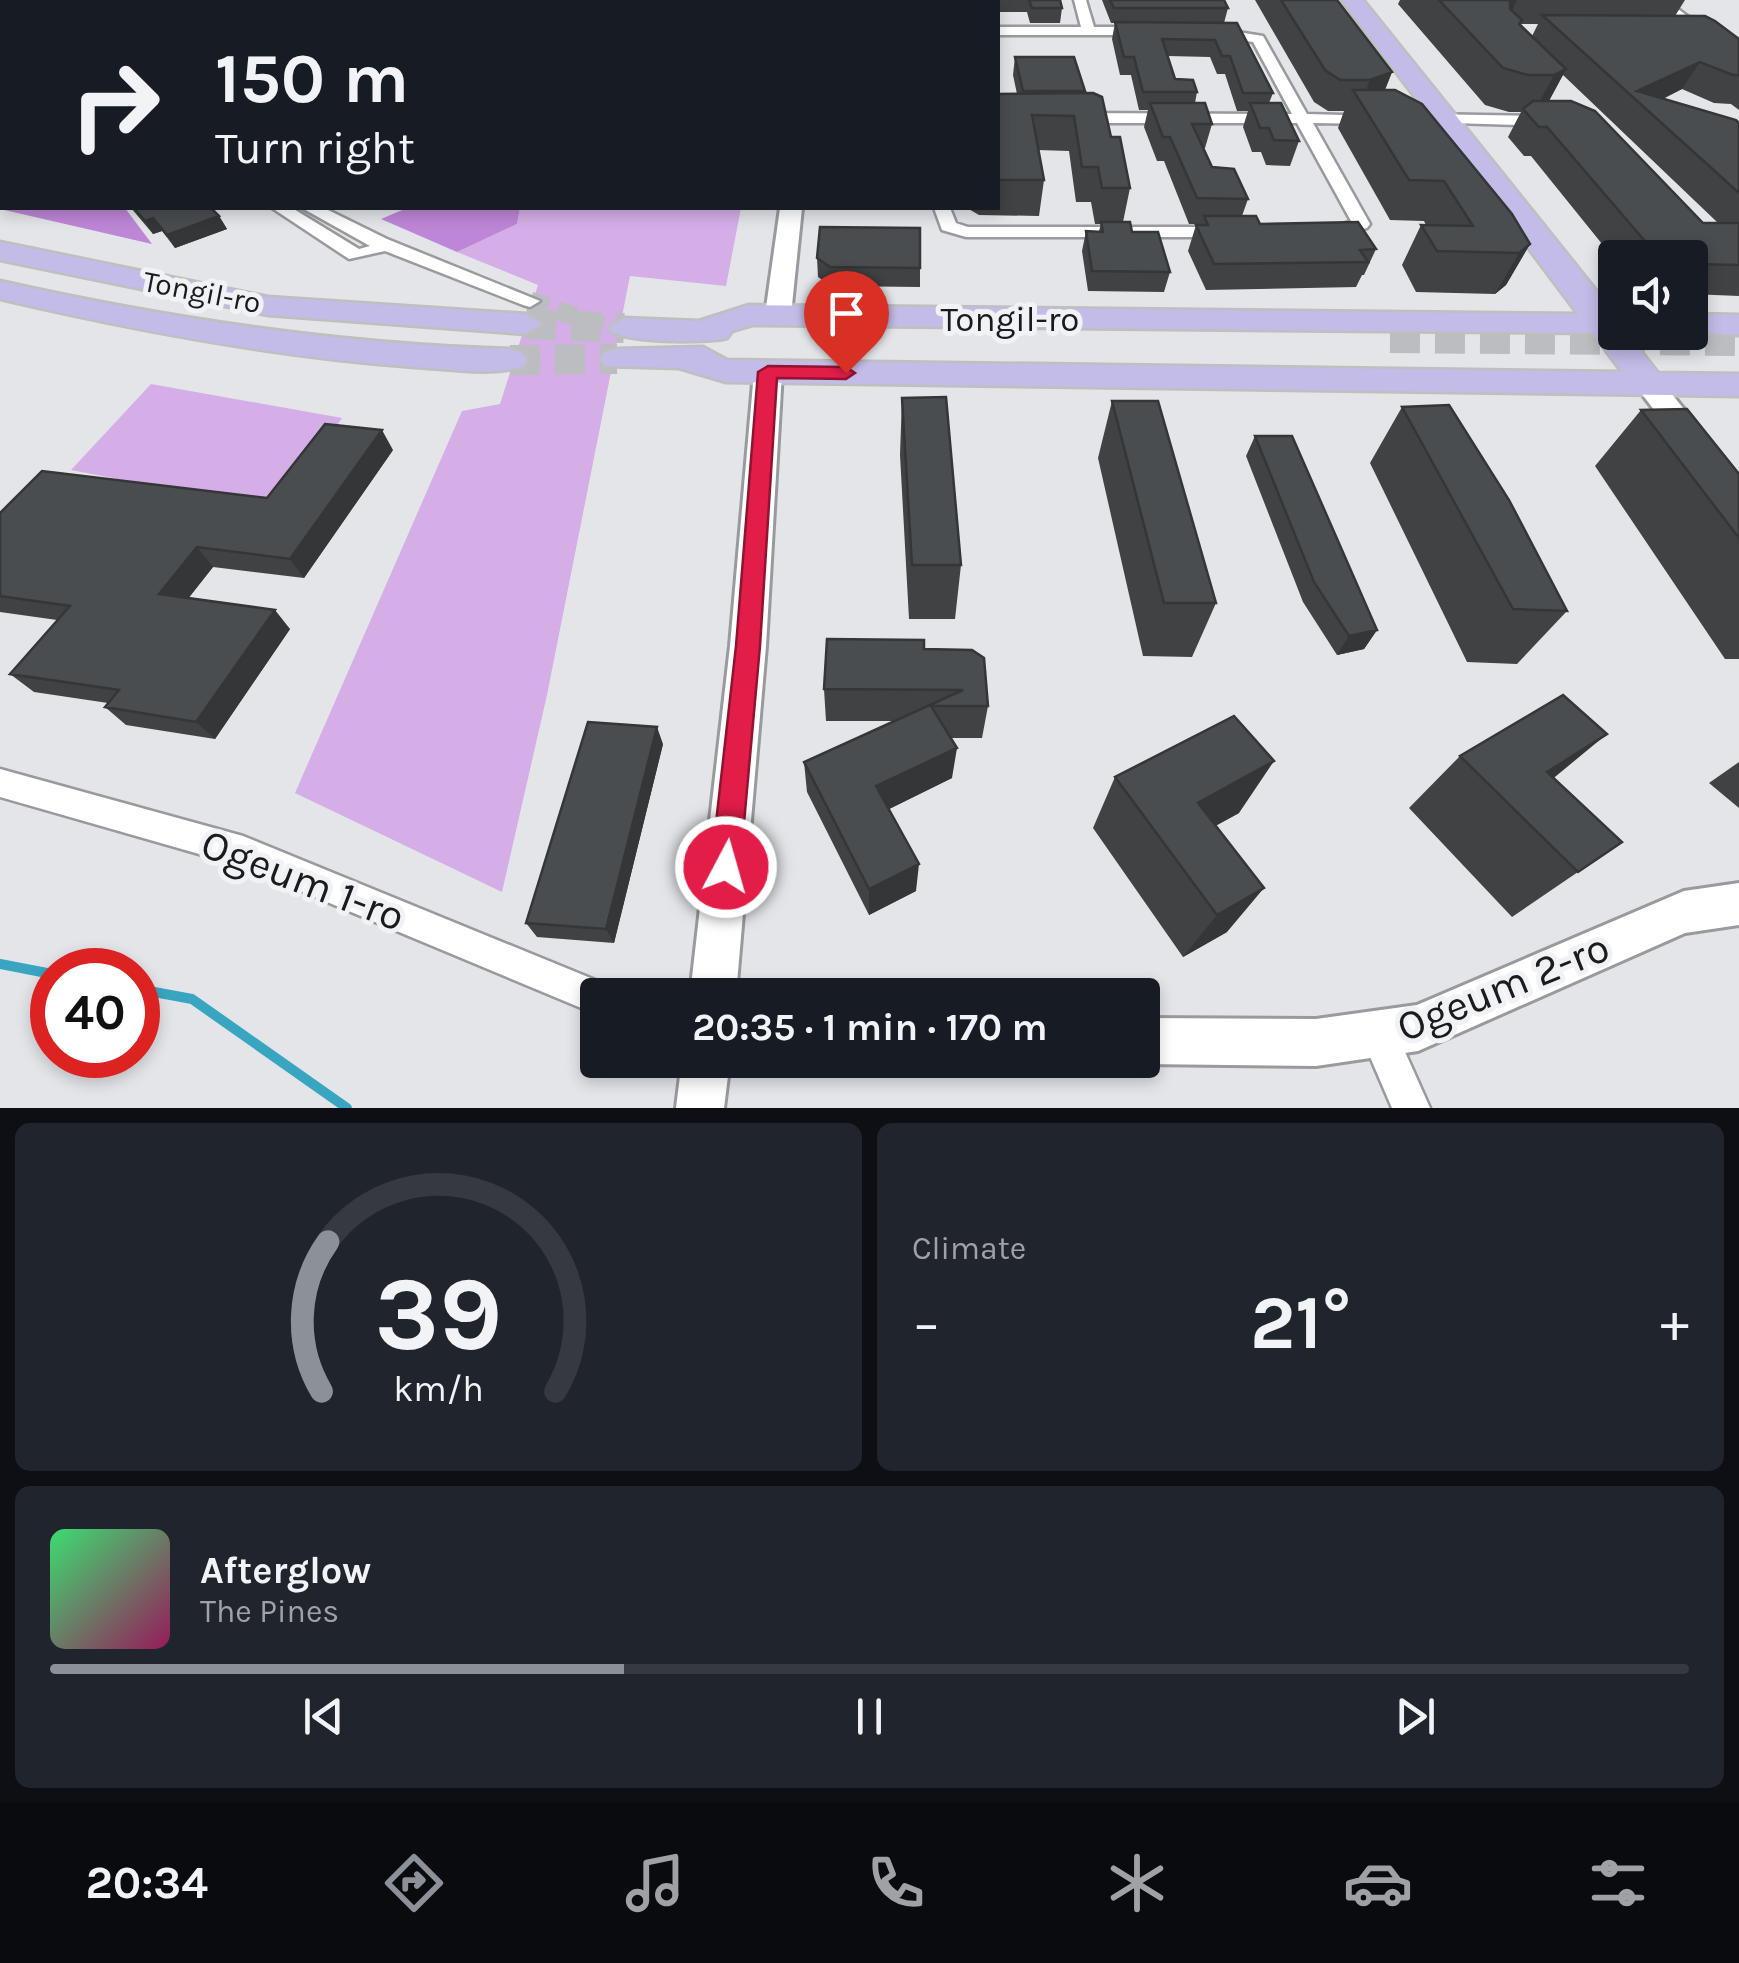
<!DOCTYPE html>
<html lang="en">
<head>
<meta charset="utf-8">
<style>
	:root { --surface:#171b24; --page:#20242c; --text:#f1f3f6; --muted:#9ea1a6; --line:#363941; --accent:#8c9099 }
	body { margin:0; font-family:Karla,sans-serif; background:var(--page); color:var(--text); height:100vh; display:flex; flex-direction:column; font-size:38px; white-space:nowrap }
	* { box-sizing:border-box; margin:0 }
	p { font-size:32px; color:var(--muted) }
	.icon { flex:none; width:55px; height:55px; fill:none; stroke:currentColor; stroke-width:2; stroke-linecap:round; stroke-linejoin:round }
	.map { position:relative; height:1108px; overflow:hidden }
	.side { display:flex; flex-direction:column; gap:15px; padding:15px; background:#0d0f14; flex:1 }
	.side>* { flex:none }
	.guide { position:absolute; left:0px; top:0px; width:1000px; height:210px; box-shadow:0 5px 15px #0003; background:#171b24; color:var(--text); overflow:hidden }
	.controls { position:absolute; left:1598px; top:240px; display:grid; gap:20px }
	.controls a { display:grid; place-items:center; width:110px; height:110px; border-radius:10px; background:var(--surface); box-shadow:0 5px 15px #0003; font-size:50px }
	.speed { position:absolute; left:30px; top:948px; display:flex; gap:20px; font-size:50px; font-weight:700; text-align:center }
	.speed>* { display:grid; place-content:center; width:130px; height:130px; border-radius:50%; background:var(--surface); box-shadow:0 5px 15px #0003; line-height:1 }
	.speed .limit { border:15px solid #d22; background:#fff; color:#111 }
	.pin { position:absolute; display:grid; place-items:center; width:85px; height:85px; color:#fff; margin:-102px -42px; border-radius:50% 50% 50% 0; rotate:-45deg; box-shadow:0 0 10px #0007 }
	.pin .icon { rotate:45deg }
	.me { position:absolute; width:110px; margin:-55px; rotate:6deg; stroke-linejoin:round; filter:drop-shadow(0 0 8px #0008) }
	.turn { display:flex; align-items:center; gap:35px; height:210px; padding:0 50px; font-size:45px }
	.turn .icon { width:130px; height:130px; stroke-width:2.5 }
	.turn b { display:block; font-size:70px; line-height:85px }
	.big { font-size:75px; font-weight:700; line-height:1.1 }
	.side .tile { flex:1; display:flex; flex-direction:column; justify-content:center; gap:15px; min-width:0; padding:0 35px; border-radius:15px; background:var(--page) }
	.side .dial { align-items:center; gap:0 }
	.dial svg { height:260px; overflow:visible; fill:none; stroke:var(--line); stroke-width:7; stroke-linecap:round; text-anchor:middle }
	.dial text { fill:var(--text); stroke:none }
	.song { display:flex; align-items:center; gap:30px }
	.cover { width:120px; height:120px; border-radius:15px; background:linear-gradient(135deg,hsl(140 70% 55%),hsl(330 70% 35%)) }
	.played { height:10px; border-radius:5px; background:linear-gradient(90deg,var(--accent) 35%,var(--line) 35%) }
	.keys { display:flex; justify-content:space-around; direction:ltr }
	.heat { display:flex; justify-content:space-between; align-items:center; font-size:55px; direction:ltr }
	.side .tiles { flex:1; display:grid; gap:15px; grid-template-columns:1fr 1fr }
	.tile:last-child { grid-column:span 2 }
	.trip { position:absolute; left:580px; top:978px; width:580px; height:100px; border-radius:10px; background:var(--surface); box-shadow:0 5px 15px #0003; font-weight:700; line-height:100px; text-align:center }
	.tabs { display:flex; height:160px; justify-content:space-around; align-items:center; background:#090b0e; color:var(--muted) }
	.tabs .icon { width:70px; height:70px }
	.tabs .on { color:var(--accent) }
	.tabs b { font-size:45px; color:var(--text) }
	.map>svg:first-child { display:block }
	.green { fill:#d5aee8 }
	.forest { fill:#bd86d7 }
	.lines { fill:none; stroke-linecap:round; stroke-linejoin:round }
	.stream { stroke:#39a6c1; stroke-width:10 }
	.minor-tunnel { stroke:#bbbdc0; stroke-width:19; stroke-dasharray:19 10; stroke-linecap:butt }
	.primary-tunnel { stroke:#bbbdc0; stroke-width:30; stroke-dasharray:30 15; stroke-linecap:butt }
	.minor-casing { stroke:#989a9d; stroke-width:5 }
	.tertiary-casing { stroke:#989a9d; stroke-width:6 }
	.primary-casing { stroke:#bfbfbf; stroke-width:5 }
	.minor { fill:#fff; fill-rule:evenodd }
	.tertiary { fill:#fff; fill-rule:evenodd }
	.primary { fill:#c3bce8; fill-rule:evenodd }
	.wall { fill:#404244; fill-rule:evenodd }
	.shaded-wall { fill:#343637 }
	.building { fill:#4a4d4f; stroke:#343637; stroke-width:2.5 }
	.route { fill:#e11d48; stroke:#92132f; stroke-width:2.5 }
	.labels { text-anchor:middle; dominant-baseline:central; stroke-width:10; stroke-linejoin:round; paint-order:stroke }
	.far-street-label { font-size:30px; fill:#1a1b1c; stroke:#f0f2f6 }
	.street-label { font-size:35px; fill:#1a1b1c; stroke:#f0f2f6 }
	.near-street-label { font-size:42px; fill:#1a1b1c; stroke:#f0f2f6 }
</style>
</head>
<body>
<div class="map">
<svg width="1739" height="1108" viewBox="0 0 1739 1108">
	<rect width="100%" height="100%" fill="#e3e5e9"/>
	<path class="green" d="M520,208H741L726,286L630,276L547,695L502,892L295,793L462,411L500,404L538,285L457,252L517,224Z
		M151,384L342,418L279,510L71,470Z"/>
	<path class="forest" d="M0,62L2,208H125L152,244L0,209Z
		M407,208H520L517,224L457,252L381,219Z"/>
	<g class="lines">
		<path class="stream" d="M0,964L52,974
			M138,989L192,999L347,1108"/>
		<path class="minor-tunnel" d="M530,301L605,327"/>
		<path class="primary-tunnel" d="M526,324L624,328
			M1390,338L1739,341
			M510,360L617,359"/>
		<defs>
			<path id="minor" d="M1074,0H1086L1094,27H1147L1154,31L1147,35H998V27H1081Z
				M1652,0H1666L1739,55V66Z
				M1207,27L1263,36L1307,114L1379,116V122L1374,124L1313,123L1370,224L1367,228L1327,238L1318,233L1351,221L1297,123H1074L1066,118L1074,113L1292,114L1253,42L1202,34V28Z
				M0,45H2V53H0Z
				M1424,114L1549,116L1557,121L1549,126L1419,122V116Z
				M272,208H292L359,249L370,246L302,208H324L387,239L540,301L530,307L523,305L385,251L349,259Z
				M934,208H950L956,223L968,227H1227L1236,232L1227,237H966L942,230Z
				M0,769L243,836L610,986L614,995H598V1015L241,866L0,797Z
				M1380,1020L1393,1025L1430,1108H1392L1362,1038L1367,1025Z"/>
			<path id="tertiary" d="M780,208H802L791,315L778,323L765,315Z
				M768,363L782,372L766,646L736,995H690L730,646L754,372Z
				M1649,375L1659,378L1739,478V511L1728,508L1639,390L1635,384Z
				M1739,883V925L1685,933L1418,1051L1316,1066L1142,1064L1132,1060H1142V1018L1316,1019L1417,1005L1684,891Z
				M682,1060H730L724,1108H676Z"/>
			<path id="primary" d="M1342,0H1363L1615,314V332H1626L1658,373L1739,374V396L726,382L679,368L605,366L600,359L605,352L617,349L703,347L727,360L1622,372L1593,333L752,325L732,331L727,338C708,343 618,344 608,328L624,318L699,321L749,305L1578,314Z
				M0,242L268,297L526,314L542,324L526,334L268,315L0,260Z
				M0,281C169,319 337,344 510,349L522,353L527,360L522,367C489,376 449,369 415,367C275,357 137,331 0,299Z
				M1690,314L1739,315V335L1685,332H1690Z"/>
		</defs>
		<use href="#minor" class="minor-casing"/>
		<use href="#tertiary" class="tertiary-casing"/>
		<use href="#primary" class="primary-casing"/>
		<use href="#minor" class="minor"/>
		<use href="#tertiary" class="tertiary"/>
		<use href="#primary" class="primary"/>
	</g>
	<path class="wall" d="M848,0H914L913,2H848Z
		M995,0H1060L1062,8L1060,23H1030L1027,12H998V2H995Z
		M1102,0H1224L1228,8L1224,23L1273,93L1269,103L1299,141L1290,166L1266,165L1261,152H1252L1243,127L1248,111H1237L1225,74H1217L1210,57L1168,56L1175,79L1197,92L1195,103L1212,124L1205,148H1203L1212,167L1248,199L1242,216L1260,224L1376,249L1364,275H1362L1356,287L1206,290L1188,251L1196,225L1202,224H1189L1164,161H1157L1144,127L1148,110H1139L1131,75H1120L1112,39L1115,23H1111Z
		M1255,0H1337L1392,72L1385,90L1530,244L1506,285L1495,294L1416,292L1402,265L1421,225H1426L1424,221L1390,220L1338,128L1344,111H1328L1314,102Z
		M1400,0H1685L1675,16L1739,39V110L1731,104L1714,103L1682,89L1663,99L1739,123V296L1690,294V258H1615V260L1531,156H1524L1508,137L1521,112H1509L1485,105L1398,4ZM1521,24H1538L1532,36ZM1563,75L1717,222L1703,223L1549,101Z
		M1015,57L1085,91L1111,137L1130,188L1123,222L1170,272L1164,292L1088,291L1082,251L1086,231H1099L1101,224H1095L1091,202H1076L1069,151L1038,150L1044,180L1039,216L979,215L967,208H998V94H1017L1013,75Z
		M131,208H211L219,216L227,229L175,248L162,231L153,234Z
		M817,258L920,268V287L831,286L818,277Z
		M902,398L961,565L955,619H909L900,455Z
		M1112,401L1216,603L1192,657L1143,656L1098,458Z
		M1402,407L1567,611L1517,664L1467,662L1370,463Z
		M1641,410L1739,474V659H1725L1595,466Z
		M1255,436L1377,630L1364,649L1337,655L1303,602L1246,456Z
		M393,450L304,578L213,567L188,598L290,629L215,739L126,725L105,707L108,703L34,692L10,674L57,620L0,612V513L267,498Z
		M924,649L988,706L982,738H951L952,778L889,809L916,891L869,915L807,792L804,762L894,721H826L824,689Z
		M663,744L614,943L537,937L526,923Z
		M1460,756L1554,778L1622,842L1512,917L1409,808Z
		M1739,762V808L1709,783Z
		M1115,777L1239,813L1215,826L1227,932L1183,957L1093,828Z"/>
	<path class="shaded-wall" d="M1509,0H1517L1506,24Z
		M1700,62L1682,89L1644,107L1637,91Z
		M1566,69L1546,106L1534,112L1554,75Z
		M1392,72L1379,104H1361L1370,80Z
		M219,216L227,229L175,248L167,235Z
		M153,218L162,231L153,234L145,221Z
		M1530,244L1506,285L1495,294L1519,253Z
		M382,430L393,450L304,578L290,559Z
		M197,547L213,567L177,613L159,594Z
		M275,610L290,629L215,739L196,722Z
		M1377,630L1364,649L1337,655L1349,636Z
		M657,727L663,744L614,943L606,929Z
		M1607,734L1544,786L1547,772Z
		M957,748L952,778L875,816L876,786Z
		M1274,761L1239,813L1168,852L1198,803Z
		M919,864L916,891L869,915V889Z
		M1264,888L1227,932L1183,957L1217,915Z"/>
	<path class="building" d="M1029,0H1060L1062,8H1032Z
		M1110,0H1224L1228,8H1114Z
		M1281,0H1337L1392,72L1370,80H1340L1325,70Z
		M1439,0H1510V9L1522,20L1519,24L1566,69L1554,75H1528L1503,68Z
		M1542,15L1705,16L1715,21L1739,39V75H1733L1700,62L1637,91L1736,120L1739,123V193Z
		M1115,22L1237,23L1273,93H1243L1230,56H1222L1215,40L1162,39L1175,79L1193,80L1197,92H1143L1134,57H1124Z
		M1015,57H1074L1085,91H1023Z
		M1353,90H1395L1422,104L1512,214L1530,244L1519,253L1437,251L1421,225L1473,226L1444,181L1409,180Z
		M1093,93L1102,97L1111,137H1120L1130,188H1102L1098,167H1082L1074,116L1032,115L1044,180H998V94Z
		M1533,101H1571L1595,111L1703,223H1739V265L1690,264V258H1665L1656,254L1547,127H1539L1523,109Z
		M1150,103H1205L1212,124H1192L1212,167L1234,169L1248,199L1197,198L1170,137H1163Z
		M1250,103H1281L1299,141L1274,140L1269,128H1260Z
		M134,208H211L219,216L167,235L153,218L145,221Z
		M1204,216H1256L1260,224L1358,222L1376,249L1360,250L1368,262L1214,264L1196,225H1208Z
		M1101,222H1130L1132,232H1158L1170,272L1092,271L1086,231L1103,232Z
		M820,227L920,228V268L830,267L817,258Z
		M946,397L961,565H912L902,398Z
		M1112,401H1158L1216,603H1164Z
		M1449,405L1509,500L1567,611L1513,609L1402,407Z
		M1687,409L1739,474V538L1641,410Z
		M325,424L382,430L290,559L197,547L159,594L275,610L196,722L105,707L119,690L10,674L70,606L0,596V513L42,471L267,498Z
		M1255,436H1292L1377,630L1349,636L1314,582Z
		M827,639L924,640V649L972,650L984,658L988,706H931L957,748L876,786L919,864L869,889L804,762L963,690L824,689Z
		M1563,695L1607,734L1547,772L1622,842L1578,872L1460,756Z
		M1234,716L1274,761L1198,803L1264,888L1217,915L1115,777Z
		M588,722L657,727L606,929L526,923Z"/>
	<path class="route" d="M768,366L846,367L855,373L846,379L777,378L760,646L740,867L736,877L726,881L715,877L711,867L736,646L758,372Z"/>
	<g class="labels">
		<g class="far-street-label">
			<text transform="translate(202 292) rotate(11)">Tongil-ro</text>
		</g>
		<g class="street-label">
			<text x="1010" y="319">Tongil-ro</text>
		</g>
		<g class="near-street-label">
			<text transform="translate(303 880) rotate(21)">Ogeum 1-ro</text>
			<text transform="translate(1503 987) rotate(-22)">Ogeum 2-ro</text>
		</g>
	</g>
</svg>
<div class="controls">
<a><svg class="icon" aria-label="sound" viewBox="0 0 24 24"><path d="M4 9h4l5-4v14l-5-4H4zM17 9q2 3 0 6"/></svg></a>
</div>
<div class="speed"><div class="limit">40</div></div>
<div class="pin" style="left:846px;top:373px;background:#d93025"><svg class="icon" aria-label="arrive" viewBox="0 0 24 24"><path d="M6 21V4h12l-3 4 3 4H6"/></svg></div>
<svg class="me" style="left:726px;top:867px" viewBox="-20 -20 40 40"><circle r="17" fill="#e11d48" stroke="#fff" stroke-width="3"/><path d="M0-11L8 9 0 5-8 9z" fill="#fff"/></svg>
<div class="trip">20:35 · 1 min · 170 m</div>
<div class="guide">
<div class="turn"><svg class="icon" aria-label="right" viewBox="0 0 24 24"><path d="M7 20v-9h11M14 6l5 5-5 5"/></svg><div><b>150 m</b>Turn right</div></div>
</div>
</div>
<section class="side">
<div class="tiles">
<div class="tile dial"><svg viewBox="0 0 100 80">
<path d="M14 69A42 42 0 1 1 86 69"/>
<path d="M14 69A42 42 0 0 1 16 23" stroke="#8c9099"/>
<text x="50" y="56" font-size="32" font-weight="700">39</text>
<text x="50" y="72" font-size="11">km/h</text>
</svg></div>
<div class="tile"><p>Climate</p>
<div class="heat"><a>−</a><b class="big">21°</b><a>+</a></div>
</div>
<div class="tile">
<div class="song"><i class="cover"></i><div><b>Afterglow</b><p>The Pines</p></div></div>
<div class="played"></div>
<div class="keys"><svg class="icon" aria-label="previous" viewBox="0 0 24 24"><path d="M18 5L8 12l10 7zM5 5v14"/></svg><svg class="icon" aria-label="pause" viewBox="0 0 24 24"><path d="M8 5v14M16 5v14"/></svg><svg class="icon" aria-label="next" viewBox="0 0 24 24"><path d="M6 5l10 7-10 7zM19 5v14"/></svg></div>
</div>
</div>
</section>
<nav class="tabs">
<b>20:34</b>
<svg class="icon on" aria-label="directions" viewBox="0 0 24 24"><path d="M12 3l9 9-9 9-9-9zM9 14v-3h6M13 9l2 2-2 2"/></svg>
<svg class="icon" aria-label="music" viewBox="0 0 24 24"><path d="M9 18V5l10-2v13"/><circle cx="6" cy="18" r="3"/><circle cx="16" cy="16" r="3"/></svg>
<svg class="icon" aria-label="phone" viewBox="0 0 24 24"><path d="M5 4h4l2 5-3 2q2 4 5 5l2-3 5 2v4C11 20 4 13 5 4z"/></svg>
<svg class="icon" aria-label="climate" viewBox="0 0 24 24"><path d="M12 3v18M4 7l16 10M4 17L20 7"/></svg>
<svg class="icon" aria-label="car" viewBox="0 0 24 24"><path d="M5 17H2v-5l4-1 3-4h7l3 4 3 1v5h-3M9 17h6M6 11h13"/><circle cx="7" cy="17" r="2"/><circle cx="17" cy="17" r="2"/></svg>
<svg class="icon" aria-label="filters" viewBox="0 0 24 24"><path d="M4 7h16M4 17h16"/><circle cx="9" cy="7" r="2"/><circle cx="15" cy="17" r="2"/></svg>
</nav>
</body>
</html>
